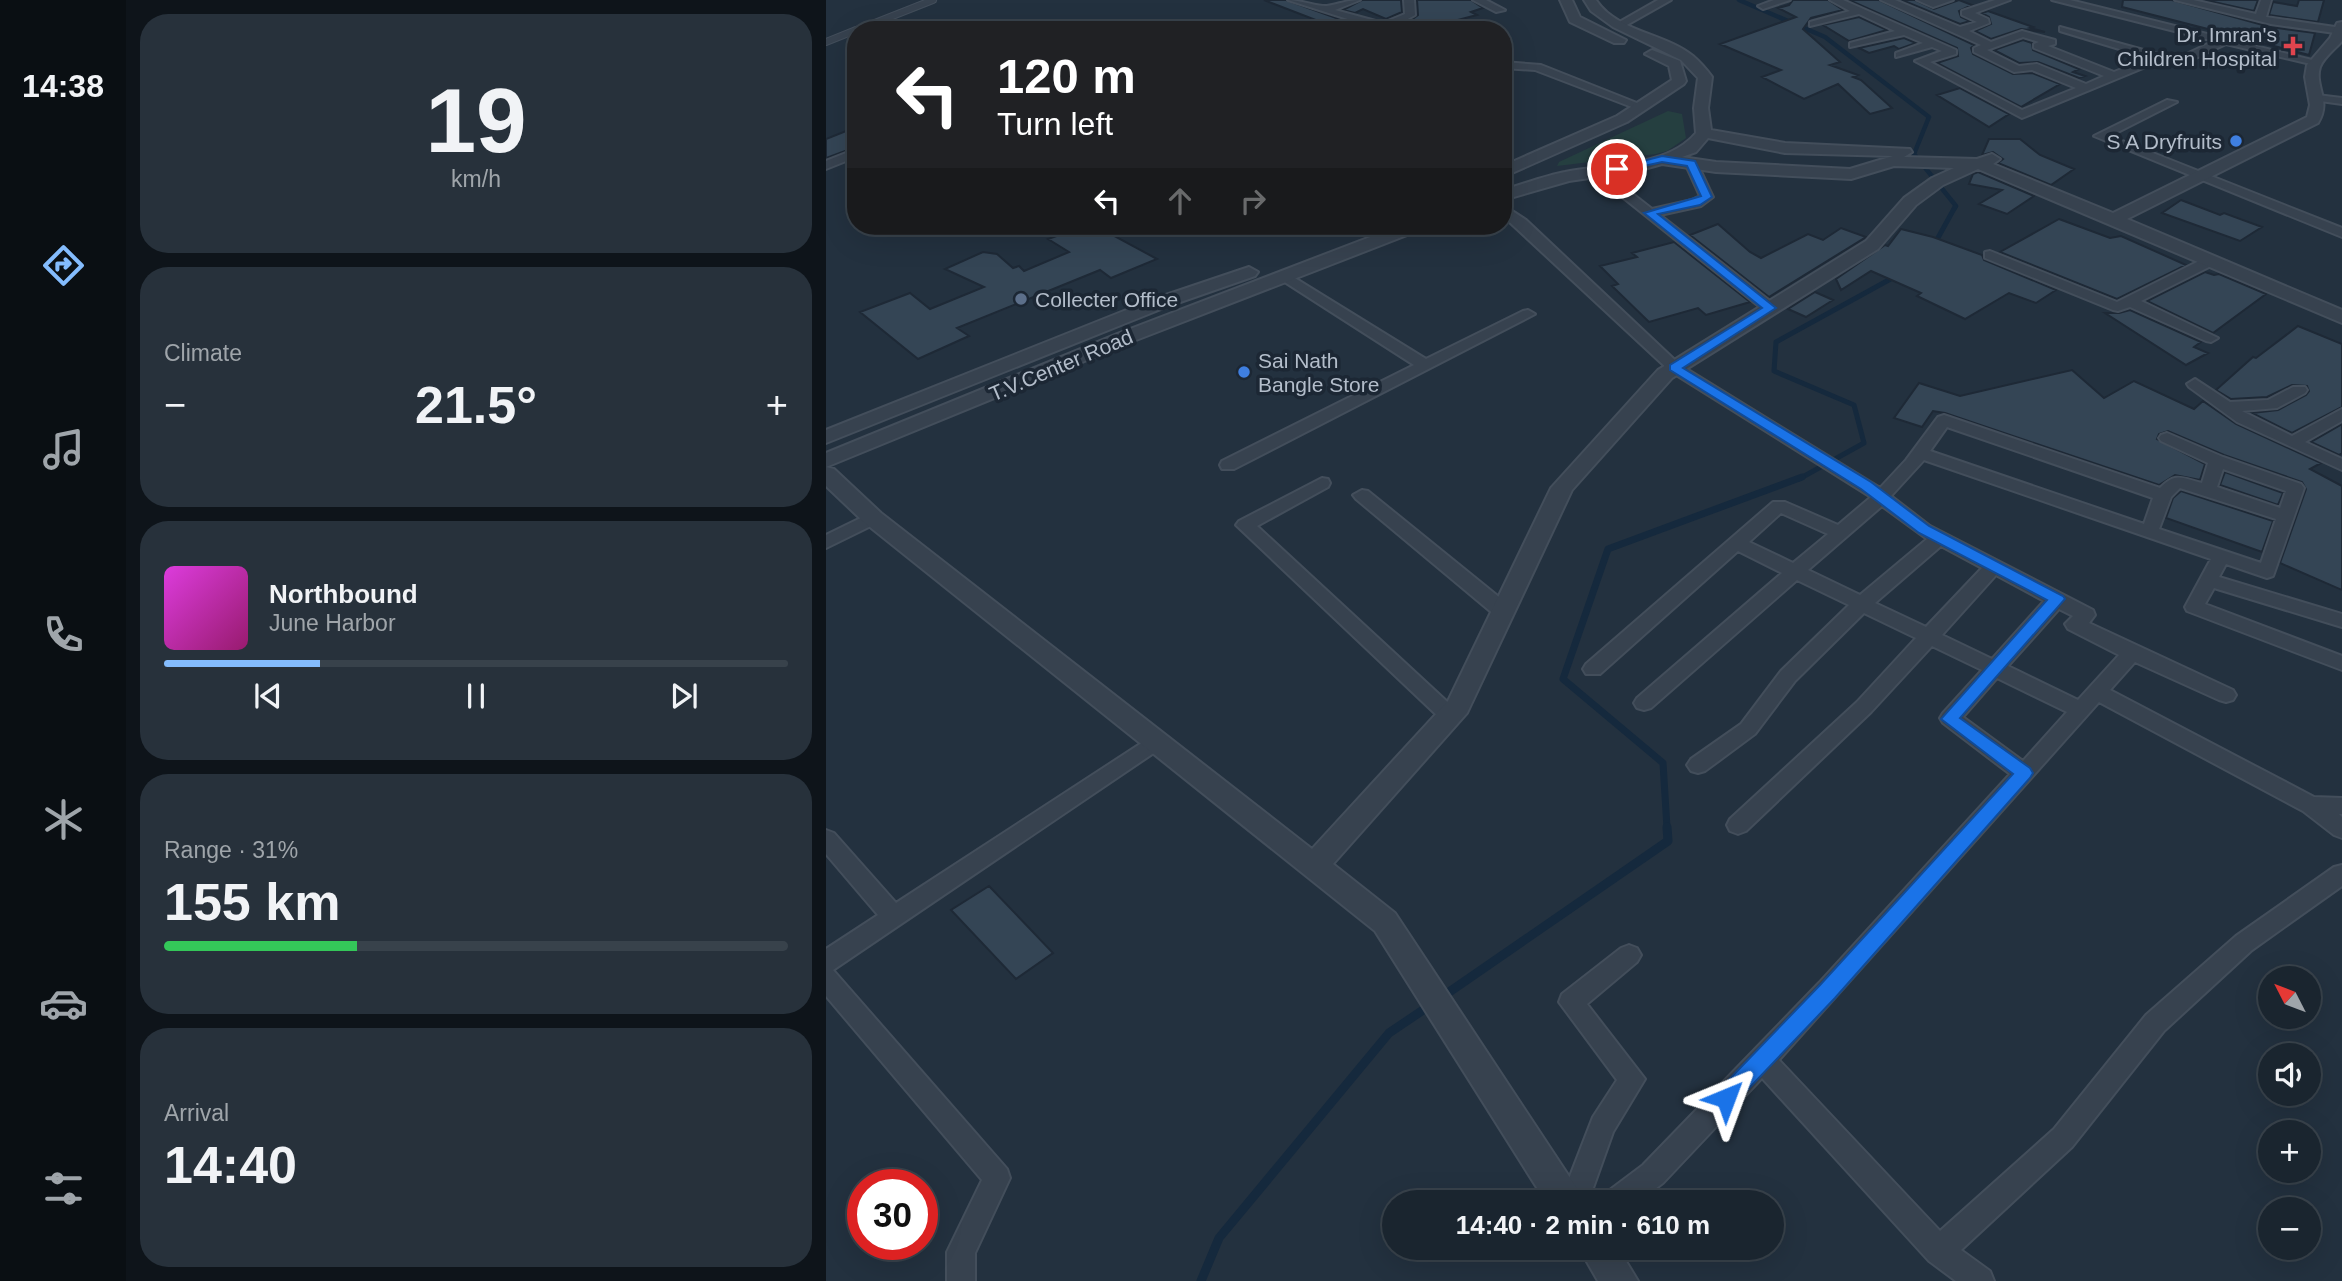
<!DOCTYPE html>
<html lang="en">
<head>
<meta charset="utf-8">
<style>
	:root { --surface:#1a252f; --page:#27313b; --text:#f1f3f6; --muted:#9fa5aa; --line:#38424b; --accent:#84bcfd }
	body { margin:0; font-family:Arial,sans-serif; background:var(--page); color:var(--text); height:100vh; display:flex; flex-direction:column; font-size:26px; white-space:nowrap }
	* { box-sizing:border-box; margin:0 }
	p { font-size:23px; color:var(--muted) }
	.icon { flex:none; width:38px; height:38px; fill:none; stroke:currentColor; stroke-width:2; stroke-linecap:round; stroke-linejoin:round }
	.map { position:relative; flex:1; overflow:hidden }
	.panel { display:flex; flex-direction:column; gap:14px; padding:14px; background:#0e141a; width:700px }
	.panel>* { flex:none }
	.banner { position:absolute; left:21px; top:21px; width:665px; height:214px; border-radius:28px; box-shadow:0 7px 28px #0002,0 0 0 2px var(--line); background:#202124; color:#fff; overflow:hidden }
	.needle { width:46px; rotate:312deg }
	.controls { position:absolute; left:1432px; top:966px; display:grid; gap:14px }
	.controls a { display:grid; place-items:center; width:63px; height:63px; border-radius:50%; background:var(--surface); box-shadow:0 7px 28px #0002,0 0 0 2px var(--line); font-size:35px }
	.speed { position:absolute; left:21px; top:1169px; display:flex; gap:14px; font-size:35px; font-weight:700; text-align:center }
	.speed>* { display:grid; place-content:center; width:91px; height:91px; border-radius:50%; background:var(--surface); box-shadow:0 7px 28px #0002,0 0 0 2px var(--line); line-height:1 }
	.speed .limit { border:10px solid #d22; background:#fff; color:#111 }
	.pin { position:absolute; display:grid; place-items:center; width:60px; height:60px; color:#fff; margin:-30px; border:4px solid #fff; border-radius:50%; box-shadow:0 2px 7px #0007 }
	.me { position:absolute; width:77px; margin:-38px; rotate:44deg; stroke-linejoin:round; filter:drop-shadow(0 0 5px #0008) }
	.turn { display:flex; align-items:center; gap:24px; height:147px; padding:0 35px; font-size:32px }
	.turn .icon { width:91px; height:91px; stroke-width:2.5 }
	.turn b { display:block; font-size:49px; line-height:60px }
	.lanes { display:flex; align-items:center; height:66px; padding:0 35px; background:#0003; justify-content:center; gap:35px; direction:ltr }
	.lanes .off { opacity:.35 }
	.big { font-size:52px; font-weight:800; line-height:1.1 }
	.panel .card { flex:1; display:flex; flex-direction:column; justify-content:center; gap:10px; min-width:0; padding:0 24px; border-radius:28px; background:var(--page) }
	.panel .dial { align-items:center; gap:0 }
	.dial b { font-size:91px; line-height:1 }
	.song { display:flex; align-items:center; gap:21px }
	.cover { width:84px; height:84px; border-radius:10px; background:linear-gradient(135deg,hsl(300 70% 55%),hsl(320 70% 35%)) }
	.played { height:7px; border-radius:4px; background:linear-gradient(90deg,var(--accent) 25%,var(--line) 25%) }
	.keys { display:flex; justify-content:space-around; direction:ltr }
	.heat { display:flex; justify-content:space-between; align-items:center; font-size:38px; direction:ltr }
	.charge { height:10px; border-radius:5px; background:linear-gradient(90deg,#34c759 31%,var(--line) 0) }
	.trip { position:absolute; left:556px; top:1190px; width:402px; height:70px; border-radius:35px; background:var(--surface); box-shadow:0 7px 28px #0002,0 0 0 2px var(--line); font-weight:800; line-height:70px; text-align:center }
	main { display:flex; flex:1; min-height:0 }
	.dock { display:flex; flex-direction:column; width:126px; justify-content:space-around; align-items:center; background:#0a0f13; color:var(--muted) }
	.dock .icon { width:49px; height:49px }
	.dock .selected { color:var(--accent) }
	.dock b { font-size:32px; color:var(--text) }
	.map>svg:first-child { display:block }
	.green { fill:#253f40 }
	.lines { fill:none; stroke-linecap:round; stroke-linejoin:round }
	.stream-far3 { stroke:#15293d; stroke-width:4.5 }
	.stream-far2 { stroke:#15293d; stroke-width:5 }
	.stream-far1 { stroke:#15293d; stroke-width:7 }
	.stream { stroke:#15293d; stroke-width:9 }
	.building { fill:#344555; stroke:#1e2936; stroke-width:2 }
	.service-casing { stroke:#434e5b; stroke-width:8 }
	.minor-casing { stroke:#434e5b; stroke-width:4 }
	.tertiary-casing { stroke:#434e5b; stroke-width:4 }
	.service { stroke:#37424f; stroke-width:6 }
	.minor { fill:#37424f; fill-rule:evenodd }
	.tertiary { fill:#37424f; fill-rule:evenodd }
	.route { fill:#1a73e8; stroke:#114b97; stroke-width:2 }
	.health-dot { fill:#e0444e; stroke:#1c2734; stroke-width:2.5 }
	.shop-dot { fill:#3f7fe0; stroke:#1c2734; stroke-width:2.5 }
	.service-dot { fill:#5c6f8a; stroke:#1c2734; stroke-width:2.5 }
	.labels { text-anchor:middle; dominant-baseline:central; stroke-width:7; stroke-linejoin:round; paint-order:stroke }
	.far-poi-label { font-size:21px; fill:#b3bdca; stroke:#1c2734; text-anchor:end }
	.far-street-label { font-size:21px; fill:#b3bdca; stroke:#1c2734 }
</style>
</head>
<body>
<main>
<nav class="dock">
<b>14:38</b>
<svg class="icon selected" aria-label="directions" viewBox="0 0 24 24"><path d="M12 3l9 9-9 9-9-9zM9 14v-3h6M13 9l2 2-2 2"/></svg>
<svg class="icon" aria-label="music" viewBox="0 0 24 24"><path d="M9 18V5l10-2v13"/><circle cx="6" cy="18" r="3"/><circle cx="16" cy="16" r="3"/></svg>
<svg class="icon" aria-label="phone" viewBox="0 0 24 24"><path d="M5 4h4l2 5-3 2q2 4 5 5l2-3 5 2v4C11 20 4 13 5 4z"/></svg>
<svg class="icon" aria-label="climate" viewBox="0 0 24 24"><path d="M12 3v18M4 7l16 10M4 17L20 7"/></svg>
<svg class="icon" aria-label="car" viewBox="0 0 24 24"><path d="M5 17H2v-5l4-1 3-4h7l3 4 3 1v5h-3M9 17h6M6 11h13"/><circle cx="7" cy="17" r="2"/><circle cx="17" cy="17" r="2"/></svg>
<svg class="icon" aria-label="filters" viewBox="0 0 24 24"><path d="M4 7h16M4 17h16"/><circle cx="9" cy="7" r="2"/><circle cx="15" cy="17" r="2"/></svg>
</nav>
<section class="panel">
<div class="card dial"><b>19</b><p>km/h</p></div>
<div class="card"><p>Climate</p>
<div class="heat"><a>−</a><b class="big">21.5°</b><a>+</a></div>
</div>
<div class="card">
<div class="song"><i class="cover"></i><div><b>Northbound</b><p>June Harbor</p></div></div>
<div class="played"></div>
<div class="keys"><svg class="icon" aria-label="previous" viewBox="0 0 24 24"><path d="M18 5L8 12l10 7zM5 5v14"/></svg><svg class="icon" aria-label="pause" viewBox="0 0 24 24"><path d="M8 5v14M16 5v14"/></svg><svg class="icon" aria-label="next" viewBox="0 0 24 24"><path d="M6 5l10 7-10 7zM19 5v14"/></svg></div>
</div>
<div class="card"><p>Range · 31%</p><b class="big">155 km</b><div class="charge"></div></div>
<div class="card"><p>Arrival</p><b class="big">14:40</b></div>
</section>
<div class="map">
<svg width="1516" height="1281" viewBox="0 0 1516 1281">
	<rect width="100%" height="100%" fill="#23313f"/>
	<path class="green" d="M842,111L856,114L860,138L841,151L830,154L731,166L733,162Z"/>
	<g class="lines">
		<path class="stream-far3" d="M913,0L999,37L1103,117L1088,154L1130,206L1128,209"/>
		<path class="stream-far2" d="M1108,245L1129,207
			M973,479L1038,443L1028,405L948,371L950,342L1070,276"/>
		<path class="stream-far1" d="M841,828L837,763L737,679L782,549L976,477"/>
		<path class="stream" d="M616,997L842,841L841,827
			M375,1281L393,1238L563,1033L606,1004"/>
	</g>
	<path class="building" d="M438,0H460L513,19L500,24Z
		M536,0H575L576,12L560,19L537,9L529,13L517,10Z
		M591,0H645L657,8L645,12L651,15L632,20L653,28V30H604L584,21L592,15Z
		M967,0H1002L1017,10L985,18L977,29L1014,62L1004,65L1032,75L1027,77L1035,80L1066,108L1044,114L1012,84L978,99L936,77L955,70L894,44L970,17L952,8L963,5Z
		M1023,0H1053L1148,45L1145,48L1147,54L1187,74L1206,73L1234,84L1195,107L1111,63L1132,56L1131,48Z
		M1076,0H1089L1108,9L1133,0L1146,5L1133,11L1135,17L1144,21L1134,24Z
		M1297,0H1346L1444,27L1489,33L1483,55L1296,7Z
		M1379,0H1432L1428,11Z
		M1473,0H1498L1492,22L1443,15L1447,2L1471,6Z
		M1162,11L1207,27L1204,28L1219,32L1195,29L1165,39L1149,31L1165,24L1163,17L1156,13Z
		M1033,17L1061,30L1023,41L997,25Z
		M1078,38L1090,43L1073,49L1068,46L1043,53L1033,48Z
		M1197,40L1206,43L1207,50L1253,69L1247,72L1259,76L1253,78L1212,62L1193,63L1168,50Z
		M1134,88L1183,114L1163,127L1111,95Z
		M30,127V147L0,158V139Z
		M1163,139H1194L1214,155L1248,169L1225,185L1172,163L1177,159L1167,152L1156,155Z
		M1152,172L1208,196L1181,214L1153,204L1176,190L1143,184L1147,174Z
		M1355,200L1394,215L1398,213L1436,227L1414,241L1336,213Z
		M1233,219L1284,238L1295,236L1360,265L1291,299L1174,252Z
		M892,224L924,252L935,258L982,234L997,240L1015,228L1040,237L943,297L864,235Z
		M259,226H270L331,259L285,278L274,270L131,328L143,336L92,359L34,312L84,293L104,309L158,287L119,269L157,252L171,254L187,268L193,266L198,271L243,252L222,239Z
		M1075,229L1107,237L1156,255L1158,260L1230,290L1210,303L1183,293L1139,319L1091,296L1095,293L1045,271L1015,290L1010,279L1059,245L1062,246Z
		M848,242L924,302L880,315L872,308L823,322L786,286L792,284L774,266L811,257L806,253Z
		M1379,272L1388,275L1393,274L1440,294L1387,333L1321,301Z
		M989,292L1007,300L980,317L962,309Z
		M1304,310L1375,342L1368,347L1382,353L1360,365L1279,313H1293Z
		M1472,326L1516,344V407L1466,433L1426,413L1452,410L1480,395L1483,391L1481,386L1466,385L1441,397L1405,399L1390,390L1427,357L1430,358Z
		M1246,370L1278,398L1308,381L1368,409L1377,401L1410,424L1495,463L1484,469L1516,486V590L1454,563L1480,489L1476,482L1398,455L1342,431L1333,434L1331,439L1379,464L1374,480L1349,475L1333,485L1119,413L1107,411L1096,427L1068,418L1093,383L1134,396Z
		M1516,424V453L1513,455L1485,442Z
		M1399,472L1457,493L1452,505L1394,485Z
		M1355,491L1447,521L1436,552L1340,518L1347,498Z
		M163,886L227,953L190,979L125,910Z"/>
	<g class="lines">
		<defs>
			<path id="service" d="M31,30L107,0
				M0,42L30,30"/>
			<path id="minor" d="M462,0C474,0 493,7 501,6C513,4 522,0 534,0L509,10L557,23L579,14L578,0H588L589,15L569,26L579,30L553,29Z
				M647,0H660L679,10L670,12Z
				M832,0H845L799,26L790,24Z
				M948,0H964L937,9L932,6Z
				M1004,0H1017L1130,50V54L1104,62L1196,110L1250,88L1206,70L1188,72L1148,52V48L1155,45L1055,0H1069L1134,27L1151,22L1136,15V11L1169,0H1184L1149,13L1162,19L1163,23L1143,31L1165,42L1196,31L1229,40V44L1222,46L1288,72L1323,58L1234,31V27L1350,59L1388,41L1226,0H1244L1494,62L1489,65L1400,44L1355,65L1334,61L1196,118L1089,61L1116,51L1106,47L1070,57V53L1097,43L1078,35L1024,47V43L1069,31L1033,14L984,26V22L1024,11ZM1197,37L1213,42L1208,44V48L1278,76L1260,84L1211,64L1193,66L1161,50Z
				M1091,0H1127L1107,7Z
				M1349,0H1367L1430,14L1435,0H1445L1440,17L1516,28V34L1445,24Z
				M677,62L715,65L821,107L811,109L709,70L677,68Z
				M1491,95L1516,98V104L1487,100L1485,98Z
				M1341,100L1351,102L1284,136L1516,228V237L1268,136Z
				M30,149V157L0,169V161Z
				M865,159L871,163L887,197L875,206L834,215L949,305L951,308L949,311H939L765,172L771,168L775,169L826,209L866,200L874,196L859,163Z
				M677,205L700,220L854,365L1054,488L1080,460L1112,417L1118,415L1334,488C1350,472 1355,478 1376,483L1382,463L1335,441L1333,438L1335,435L1341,433L1397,457L1475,484L1478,488L1447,576L1441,578L1400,564L1393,577L1516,614V627L1388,588L1379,604L1516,656V670L1361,611L1359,607L1385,559L1098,460L1065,496L1104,526L1267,610L1269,615L1263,623L1407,690L1410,695L1407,700L1400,702L1393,700L1309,662L1284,690L1488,797L1516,798V814H1513L1516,817V838L1508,835L1477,811L1273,702L953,1060L1114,1231L1228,1129L1320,1015L1410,936L1508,867L1516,865V886L1426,950L1338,1031L1246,1147L1135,1250L1164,1271L1168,1281H1130L1103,1261L936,1078L837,1183L812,1202H777L781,1192L817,1165L993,983L1184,774L1117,723L1114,718L1117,713L1156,670L1106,646L1045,712L920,831L912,834L904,831L901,825L904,819L1031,702L1090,638L1038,613L969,681L929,734L879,771L872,773L865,771L861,765L865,759L915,724L955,671L1023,605L971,580L825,708L818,710L811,708L808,703L811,698L956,573L912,551L774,674H760L757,669L760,664L947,502H959L1012,525L1045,497L844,371L677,216ZM1121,427L1327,498L1318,524L1104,451ZM1397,469L1460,491L1454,508L1391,487ZM1354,488L1450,519L1435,563L1333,529L1345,497ZM1056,506L1101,539L1034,595L982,570ZM955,513L1002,534L967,563L923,542ZM1115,546L1156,568L1100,627L1049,603ZM1170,575L1218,601L1166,659L1116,635ZM1233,609L1247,616L1239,624L1242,629L1293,655L1252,700L1182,666ZM1171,678L1241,712L1197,761L1137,717Z
				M1164,251L1291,302L1377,259H1387V265L1315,301L1392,338L1385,342L1380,341L1304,307L1292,311L1287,310L1159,258V252Z
				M459,272L600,359L697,311L702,310L709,314L408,469H396L394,465L396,461L588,365L454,279V273Z
				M1369,379L1404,402L1442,400L1467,387H1479L1481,390L1479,393L1451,408L1416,411L1466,436L1516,409V421L1479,442L1516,459V470L1411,422L1363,387L1361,384Z
				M496,478L502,479L504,483L502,487L431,526L630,710L633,715L630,720L623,722L616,720L410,525L413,521Z
				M536,490L542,491L684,606L686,611L684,616H670L530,499L527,495Z
				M47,512L53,514L56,518L53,522L0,548V535Z
				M331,733L338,736L341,741L338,746L7,970L181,1169L184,1178L149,1253V1281H121V1252L156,1180L0,996V949L52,915L0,854V830L8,833L70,903Z
				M803,945L811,948L815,955L811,962L761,1004L819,1079L787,1132L762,1202H734L767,1117L791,1080L733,1002L736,994L795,948Z"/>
			<path id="tertiary" d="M734,0H746L754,17L800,40L798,43H788L744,22Z
				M758,0H770C791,32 839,33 867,56C874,62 881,70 886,77L882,108L885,130L959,143L1084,149L1086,152L1078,157L1151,159L1166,154L1174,159L1167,164L1287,213L1481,117L1484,105L1479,77L1481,65L1504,38L1511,23L1516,22V41C1509,49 1498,57 1494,67C1488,87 1506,100 1492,123L1301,219L1516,310V323L1152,169L1117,185L1090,205L1052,249L846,378L746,490L641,713L507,864L569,913L752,1190L757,1202H720L549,931L39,523L0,486V467L8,469L55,513L486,849L622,701L725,488L832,370L1040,241L1078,198L1106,178L1128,168L1068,166L1025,179L890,172L836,164L811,171L743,181L677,200V190C698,184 718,176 739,172C781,163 841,168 870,133L868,108L872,78L855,60L787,27L765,11ZM882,138L959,153L1067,156L1024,169L890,162L856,157L870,152Z
				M826,50L854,61L860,81L858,84L801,122L677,177V166L791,116L846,80L843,66L819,54Z
				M573,226H596L594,230L305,342L0,467V453L291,334Z
				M423,267L432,272L429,276L340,307L0,443V430L328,299Z
				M753,1248H792L812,1281H772Z"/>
		</defs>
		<use href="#service" class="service-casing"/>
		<use href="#minor" class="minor-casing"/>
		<use href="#tertiary" class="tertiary-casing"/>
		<use href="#service" class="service"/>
		<use href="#minor" class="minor"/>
		<use href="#tertiary" class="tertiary"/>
	</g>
	<path class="route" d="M836,156L869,161L886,197L874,205L832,214L950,308L857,368L1045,482L1103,526L1237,596L1239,599L1134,718L1204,768L1207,773L1204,778L1009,998L907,1105L900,1108L892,1105L889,1098L892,1091L994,985L1187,774L1115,719L1221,600L1093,533L1035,489L844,370V365L936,308L818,213L875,196L861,166L836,162L791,172L786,169Z"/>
	<path class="health-dot" d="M1463.5 35.5h7v7h7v7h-7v7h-7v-7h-7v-7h7z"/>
	<g class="shop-dot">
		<circle cx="1410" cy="141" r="7"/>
		<circle cx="418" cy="372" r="7"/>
	</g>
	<circle class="service-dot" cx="195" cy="299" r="7"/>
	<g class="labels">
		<g class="far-poi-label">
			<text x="1451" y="34">Dr. Imran's<tspan x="1451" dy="24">Children Hospital</tspan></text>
			<text x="1396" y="141">S A Dryfruits</text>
			<text x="209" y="299" text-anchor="start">Collecter Office</text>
			<text x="432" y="360" text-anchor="start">Sai Nath<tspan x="432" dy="24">Bangle Store</tspan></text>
		</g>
		<g class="far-street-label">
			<text transform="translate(235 365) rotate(-23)">T.V.Center Road</text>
		</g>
	</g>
</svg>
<div class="controls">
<a><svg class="needle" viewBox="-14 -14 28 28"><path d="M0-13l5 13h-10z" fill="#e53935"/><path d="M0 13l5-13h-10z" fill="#9fa5aa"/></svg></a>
<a><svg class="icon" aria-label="sound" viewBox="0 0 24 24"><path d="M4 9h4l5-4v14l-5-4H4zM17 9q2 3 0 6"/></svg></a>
<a>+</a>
<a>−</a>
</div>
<div class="speed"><div class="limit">30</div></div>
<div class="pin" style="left:791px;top:169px;background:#d93025"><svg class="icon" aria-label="arrive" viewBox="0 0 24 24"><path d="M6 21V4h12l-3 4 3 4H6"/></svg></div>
<svg class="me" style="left:900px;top:1098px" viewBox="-20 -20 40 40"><path d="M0-17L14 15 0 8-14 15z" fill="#1a73e8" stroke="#fff" stroke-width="4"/></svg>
<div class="trip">14:40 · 2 min · 610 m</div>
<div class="banner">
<div class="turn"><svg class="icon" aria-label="left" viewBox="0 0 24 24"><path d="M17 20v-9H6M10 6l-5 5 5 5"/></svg><div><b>120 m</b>Turn left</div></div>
<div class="lanes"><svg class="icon" aria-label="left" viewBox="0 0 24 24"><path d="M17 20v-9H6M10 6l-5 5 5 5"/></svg><svg class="icon off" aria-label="ahead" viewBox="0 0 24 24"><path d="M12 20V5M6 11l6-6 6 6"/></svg><svg class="icon off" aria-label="right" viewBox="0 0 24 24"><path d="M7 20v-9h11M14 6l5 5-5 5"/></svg></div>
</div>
</div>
</main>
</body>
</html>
